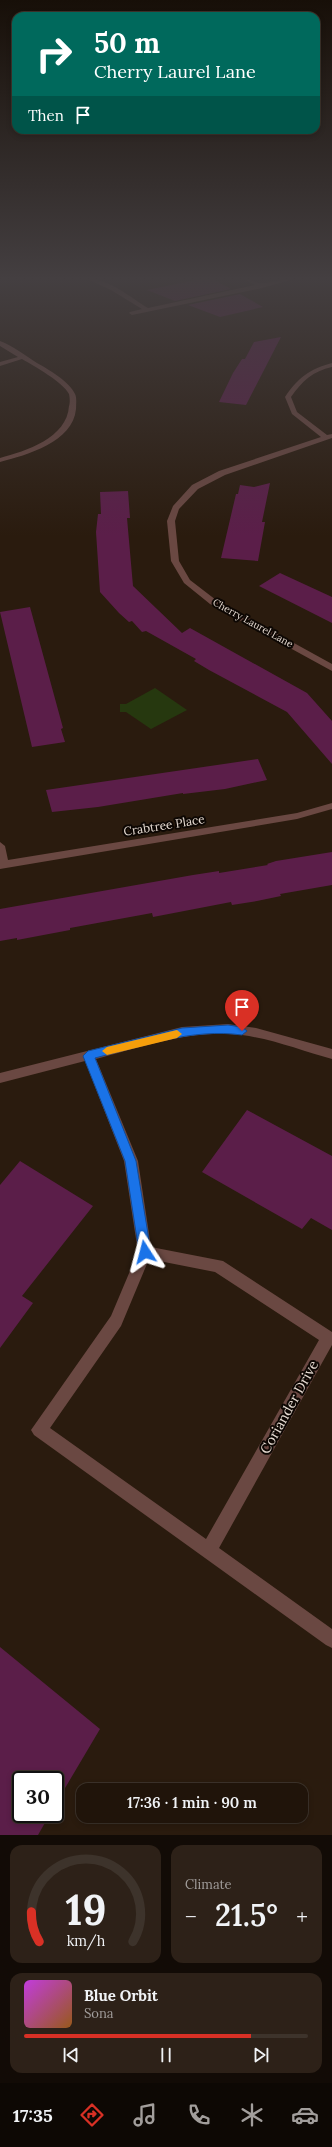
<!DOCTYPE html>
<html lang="en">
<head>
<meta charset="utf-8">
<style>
	:root { --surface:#20140a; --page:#2d2118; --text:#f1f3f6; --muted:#a29e9c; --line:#3d332b; --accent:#d93025 }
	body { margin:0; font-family:Lora,serif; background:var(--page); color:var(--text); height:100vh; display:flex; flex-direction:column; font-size:15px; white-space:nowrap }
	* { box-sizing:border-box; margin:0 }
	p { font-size:13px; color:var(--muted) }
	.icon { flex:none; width:22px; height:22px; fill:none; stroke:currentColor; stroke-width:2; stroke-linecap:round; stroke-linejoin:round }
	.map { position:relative; height:1835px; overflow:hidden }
	.side { display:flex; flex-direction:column; gap:10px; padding:10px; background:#120b06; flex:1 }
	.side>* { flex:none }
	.banner { position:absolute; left:12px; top:12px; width:308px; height:122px; border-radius:12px; box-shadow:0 2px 6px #0003,0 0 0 1px var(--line); background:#00695c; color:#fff; overflow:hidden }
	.speed { position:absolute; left:12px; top:1771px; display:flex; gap:8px; font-size:20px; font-weight:700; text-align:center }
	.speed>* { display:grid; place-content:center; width:52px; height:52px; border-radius:50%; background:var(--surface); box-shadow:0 2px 6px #0003,0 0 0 1px var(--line); line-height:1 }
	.speed .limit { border:2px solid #111; border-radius:6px; background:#fff; color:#111 }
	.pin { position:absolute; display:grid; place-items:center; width:34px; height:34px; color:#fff; margin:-41px -17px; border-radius:50% 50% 50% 0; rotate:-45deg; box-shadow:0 0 4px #0007 }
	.pin .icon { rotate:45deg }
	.me { position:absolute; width:44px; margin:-22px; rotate:351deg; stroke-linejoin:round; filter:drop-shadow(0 0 3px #0008) }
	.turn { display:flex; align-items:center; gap:14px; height:84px; padding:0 16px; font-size:18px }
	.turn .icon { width:52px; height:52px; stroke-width:2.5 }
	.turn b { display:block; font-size:28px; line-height:34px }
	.then { display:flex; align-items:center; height:38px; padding:0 16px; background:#0003; gap:8px; font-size:15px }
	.big { font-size:30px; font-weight:600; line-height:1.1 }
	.side .widget { flex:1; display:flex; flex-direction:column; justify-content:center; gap:6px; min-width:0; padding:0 14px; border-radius:12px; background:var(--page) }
	.side .dial { align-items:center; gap:0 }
	.dial svg { height:104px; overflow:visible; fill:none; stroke:var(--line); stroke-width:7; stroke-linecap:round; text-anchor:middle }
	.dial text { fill:var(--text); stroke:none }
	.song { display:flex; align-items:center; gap:12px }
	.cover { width:48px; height:48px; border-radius:6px; background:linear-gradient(135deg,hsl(290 70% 55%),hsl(30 70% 35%)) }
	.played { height:4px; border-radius:2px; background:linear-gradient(90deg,var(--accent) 80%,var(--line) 80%) }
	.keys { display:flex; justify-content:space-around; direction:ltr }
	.heat { display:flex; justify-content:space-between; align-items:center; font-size:22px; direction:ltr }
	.side .tiles { flex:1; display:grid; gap:10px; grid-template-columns:1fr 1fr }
	.widget:last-child { grid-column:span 2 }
	.trip { position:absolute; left:76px; top:1783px; width:232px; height:40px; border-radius:12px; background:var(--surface); box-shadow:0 2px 6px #0003,0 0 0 1px var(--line); font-weight:600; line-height:40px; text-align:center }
	.tab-bar { display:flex; height:64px; justify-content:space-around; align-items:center; background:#0d0804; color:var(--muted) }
	.tab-bar .icon { width:28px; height:28px }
	.tab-bar .active { color:var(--accent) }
	.tab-bar b { font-size:18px; color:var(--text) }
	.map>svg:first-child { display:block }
	.green { fill:#26380f }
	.building { fill:#5b1e49 }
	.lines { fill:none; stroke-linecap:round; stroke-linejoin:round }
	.minor { fill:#6a4842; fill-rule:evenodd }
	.route { fill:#1a73e8; stroke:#114b97 }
	.slow { fill:#f59e0b }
	.labels { text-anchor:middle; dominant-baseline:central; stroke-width:4; stroke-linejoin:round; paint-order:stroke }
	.far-street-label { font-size:10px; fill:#e6dbd2; stroke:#0d0703 }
	.street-label { font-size:12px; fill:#e6dbd2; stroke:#0d0703 }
	.near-street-label { font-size:14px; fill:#e6dbd2; stroke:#0d0703 }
</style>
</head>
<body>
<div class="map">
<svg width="332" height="1835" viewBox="0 0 332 1835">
	<rect width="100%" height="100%" fill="#2a1b0e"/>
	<path class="green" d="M155,688L187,710L151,729L126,712H120V704H126Z"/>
	<path class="building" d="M200,279H213L231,289L175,301L147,290Z
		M240,294L263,307L220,317L188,305Z
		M281,337L246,405L219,402L233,373L242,359H245L254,342Z
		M270,483L262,522H265L258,561L221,558L236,494H238L240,485L254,487Z
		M128,491L130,518H127L133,586L182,633L190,628L307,693L332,721V764L287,712L209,670L194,661L196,659L146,631L142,632L132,621L129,622L119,613L100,592L96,532L98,514H101L100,492Z
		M280,573L332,597V623L259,586Z
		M30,607L63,728L61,729L65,742L32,747L0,612Z
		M258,759L267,780L225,789L183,794V793L98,807L52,812L46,790Z
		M332,852V885L280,894L281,896L257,901L232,905L231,902L153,917L152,913L70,928V930L17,940V938L0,941V909L193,875L219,871V873L268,865L267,864L276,861Z
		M247,1110L332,1156V1230L311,1218L302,1229L202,1172Z
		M20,1161L93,1206L22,1296L33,1303L0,1348V1185Z
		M0,1647L100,1729L55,1805V1780H21V1814H50L38,1835H0Z"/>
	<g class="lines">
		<path class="minor" d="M87,279C108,278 130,297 148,308L255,285L244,279C251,279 257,284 264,283C274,282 283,279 294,279L262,288L132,315L129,313L130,312L142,309L111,290Z
			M0,341C13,346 26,356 37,363C48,369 70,382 75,394C77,398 76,404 76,409C73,442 27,455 0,462V458C26,451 67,438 69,406C70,403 70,398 69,394C63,382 34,366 22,359L0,366V362L18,357L0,346Z
			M332,363V367C313,371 302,381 291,397L297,412L327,435L332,434V438L225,475L198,489L179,509L175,521L179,561L190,580L216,600L332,664V671L210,604L184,583L171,561L167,521L173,506L192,485L219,471L321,437L292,414L285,397C298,378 309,369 332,363Z
			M332,803V809L297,819L0,869V842L5,846L8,860L297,813Z
			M228,1024L256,1028L332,1049V1059C299,1050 263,1035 228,1034C183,1032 139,1048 96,1059L138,1161L151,1247L223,1261L332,1332V1345L219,1548L332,1629V1648L326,1645L34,1435L31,1430L111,1316L138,1252L124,1161L85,1061L0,1083V1073L182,1027ZM149,1259L215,1272L319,1340L206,1539L50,1428L121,1326Z"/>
	</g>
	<linearGradient id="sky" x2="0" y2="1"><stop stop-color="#170f08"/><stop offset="0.52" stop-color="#443f41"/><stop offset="1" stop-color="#443f41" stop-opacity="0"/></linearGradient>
	<rect width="332" height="536" fill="url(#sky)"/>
	<path class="route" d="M228,1025L242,1027L247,1031L242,1035C193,1028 142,1046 95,1058L136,1161L151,1252L149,1256L145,1257L141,1256L139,1252L125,1161L83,1056L88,1051L182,1028Z"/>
	<path class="slow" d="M177,1030L182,1034L177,1038L107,1055L102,1051L107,1047Z"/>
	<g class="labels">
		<g class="far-street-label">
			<text transform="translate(253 623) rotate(29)">Cherry Laurel Lane</text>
		</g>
		<g class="street-label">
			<text transform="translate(164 825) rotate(-9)">Crabtree Place</text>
		</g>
		<g class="near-street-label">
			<text transform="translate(289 1407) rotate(-61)">Coriander Drive</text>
		</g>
	</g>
</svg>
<div class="speed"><div class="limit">30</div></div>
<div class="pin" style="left:242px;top:1031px;background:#d93025"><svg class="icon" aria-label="arrive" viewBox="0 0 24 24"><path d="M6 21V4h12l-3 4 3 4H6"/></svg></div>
<svg class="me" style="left:145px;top:1252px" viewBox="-20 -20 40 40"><path d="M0-17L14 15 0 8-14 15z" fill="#1a73e8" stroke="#fff" stroke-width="4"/></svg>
<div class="trip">17:36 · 1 min · 90 m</div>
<div class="banner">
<div class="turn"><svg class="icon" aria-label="right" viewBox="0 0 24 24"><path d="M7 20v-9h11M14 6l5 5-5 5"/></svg><div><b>50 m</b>Cherry Laurel Lane</div></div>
<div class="then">Then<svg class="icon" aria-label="arrive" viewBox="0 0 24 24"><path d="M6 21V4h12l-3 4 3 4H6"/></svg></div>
</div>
</div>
<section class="side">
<div class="tiles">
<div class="widget dial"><svg viewBox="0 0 100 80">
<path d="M14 69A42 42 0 1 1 86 69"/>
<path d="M14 69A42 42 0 0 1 8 46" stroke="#d93025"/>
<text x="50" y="56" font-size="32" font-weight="700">19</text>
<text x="50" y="72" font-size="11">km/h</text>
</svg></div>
<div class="widget"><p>Climate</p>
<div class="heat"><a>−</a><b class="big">21.5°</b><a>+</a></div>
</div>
<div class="widget">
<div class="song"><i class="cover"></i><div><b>Blue Orbit</b><p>Sona</p></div></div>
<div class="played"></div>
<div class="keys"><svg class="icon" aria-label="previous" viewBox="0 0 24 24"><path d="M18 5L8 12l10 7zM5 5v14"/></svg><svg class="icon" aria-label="pause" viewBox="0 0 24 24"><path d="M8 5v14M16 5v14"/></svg><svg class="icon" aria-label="next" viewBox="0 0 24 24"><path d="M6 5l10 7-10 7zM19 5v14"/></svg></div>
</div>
</div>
</section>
<nav class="tab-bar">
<b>17:35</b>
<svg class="icon active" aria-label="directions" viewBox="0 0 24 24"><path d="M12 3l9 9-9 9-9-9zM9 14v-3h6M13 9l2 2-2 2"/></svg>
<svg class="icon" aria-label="music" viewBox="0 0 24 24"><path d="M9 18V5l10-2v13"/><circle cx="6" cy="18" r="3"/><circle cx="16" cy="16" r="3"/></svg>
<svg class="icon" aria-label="phone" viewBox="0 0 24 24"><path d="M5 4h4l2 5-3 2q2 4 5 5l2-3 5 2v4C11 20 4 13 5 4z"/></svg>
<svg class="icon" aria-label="climate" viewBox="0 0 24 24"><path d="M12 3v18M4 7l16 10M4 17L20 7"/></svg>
<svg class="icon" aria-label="car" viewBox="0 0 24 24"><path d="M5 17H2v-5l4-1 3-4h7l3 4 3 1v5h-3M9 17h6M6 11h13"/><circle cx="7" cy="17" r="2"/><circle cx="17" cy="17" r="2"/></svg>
</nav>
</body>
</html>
